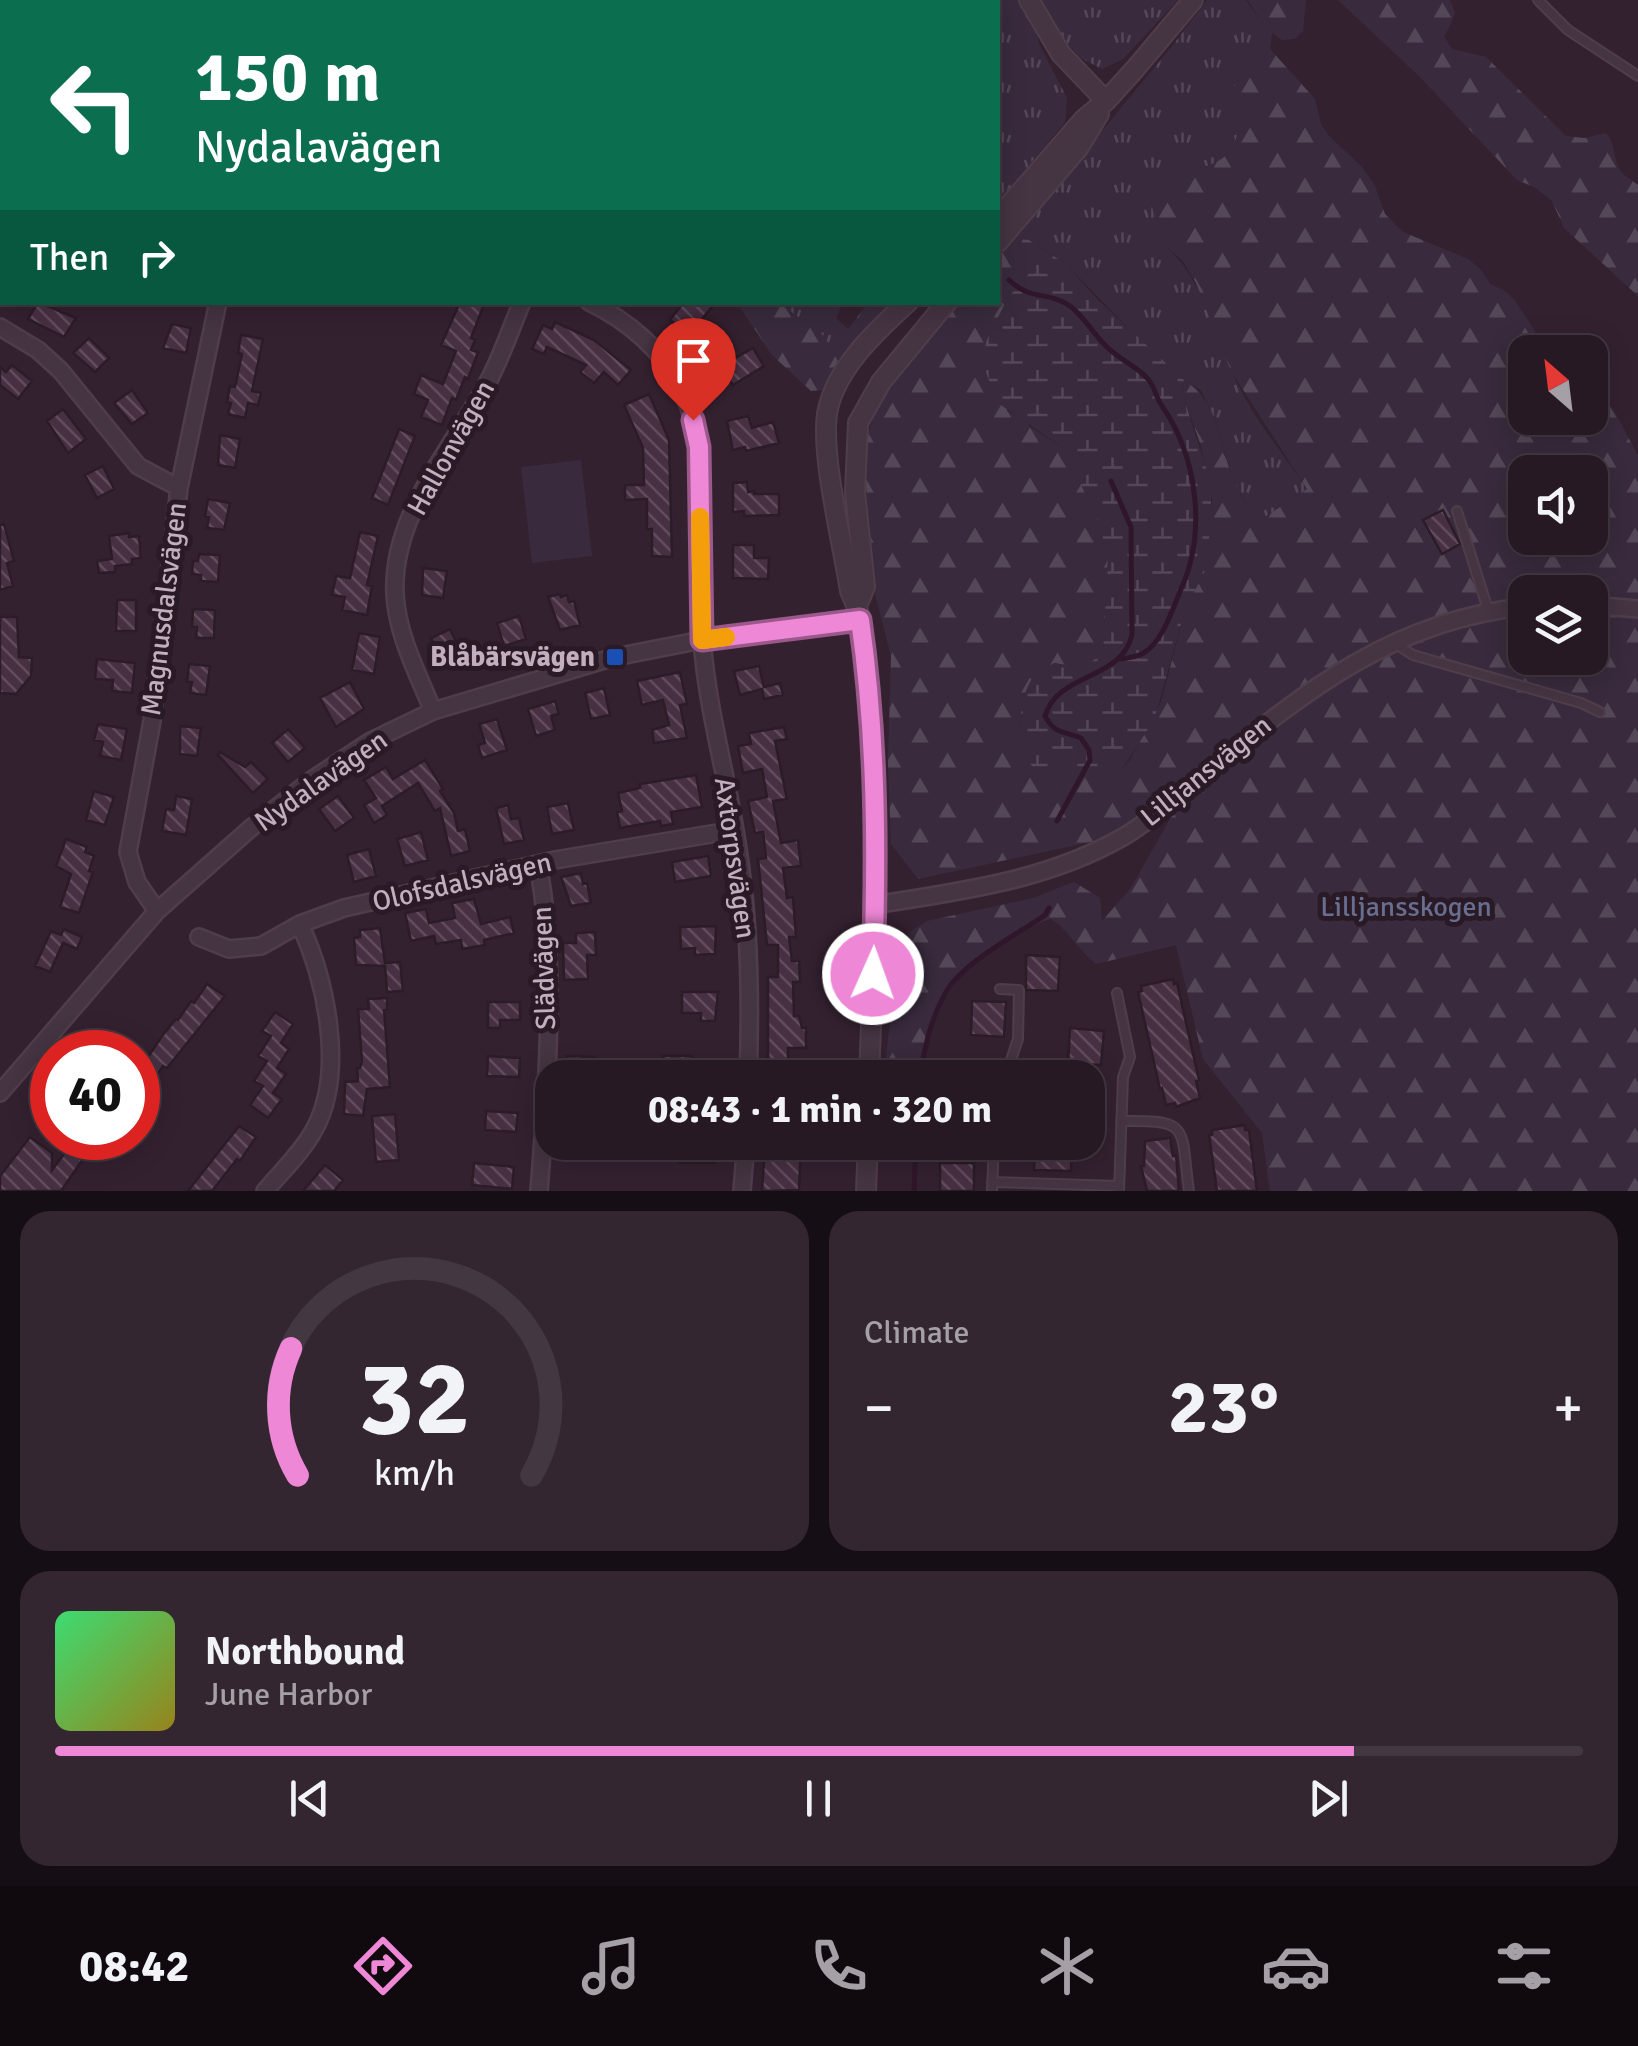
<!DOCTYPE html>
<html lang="en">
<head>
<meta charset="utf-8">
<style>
	:root { --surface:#271924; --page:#332631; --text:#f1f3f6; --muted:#a4a0a6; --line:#433841; --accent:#ee87d6 }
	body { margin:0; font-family:Signika,sans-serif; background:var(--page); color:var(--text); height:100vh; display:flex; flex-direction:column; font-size:38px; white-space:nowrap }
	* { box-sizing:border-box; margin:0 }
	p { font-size:32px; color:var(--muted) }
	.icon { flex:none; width:55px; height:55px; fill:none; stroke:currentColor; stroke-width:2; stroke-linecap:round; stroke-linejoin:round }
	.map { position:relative; height:1191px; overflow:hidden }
	.panel { display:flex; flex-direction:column; gap:20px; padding:20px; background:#150e14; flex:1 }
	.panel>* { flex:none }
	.hud { position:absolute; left:0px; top:0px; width:1000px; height:305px; box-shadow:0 5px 25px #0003,0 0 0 2px var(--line); background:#0b6e4f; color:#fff; overflow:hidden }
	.needle { width:65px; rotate:332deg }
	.buttons { position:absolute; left:1508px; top:335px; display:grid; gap:20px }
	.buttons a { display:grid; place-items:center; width:100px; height:100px; border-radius:20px; background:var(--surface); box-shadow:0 5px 25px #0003,0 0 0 2px var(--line); font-size:50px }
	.speed { position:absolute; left:30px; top:1030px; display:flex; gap:20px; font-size:50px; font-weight:700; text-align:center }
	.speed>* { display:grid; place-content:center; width:130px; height:130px; border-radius:50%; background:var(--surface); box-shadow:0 5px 25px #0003,0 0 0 2px var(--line); line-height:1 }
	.speed .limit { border:15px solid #d22; background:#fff; color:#111 }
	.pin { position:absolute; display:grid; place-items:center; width:85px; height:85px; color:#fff; margin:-102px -42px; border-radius:50% 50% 50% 0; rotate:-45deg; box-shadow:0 0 10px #0007 }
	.pin .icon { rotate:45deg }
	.me { position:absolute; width:110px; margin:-55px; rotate:2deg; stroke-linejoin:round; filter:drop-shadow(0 0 8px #0008) }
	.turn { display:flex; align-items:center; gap:35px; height:210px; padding:0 30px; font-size:45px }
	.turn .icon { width:130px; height:130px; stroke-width:2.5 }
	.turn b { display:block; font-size:70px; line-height:85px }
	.then { display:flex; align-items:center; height:95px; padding:0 30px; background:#0003; gap:20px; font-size:38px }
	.big { font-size:75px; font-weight:800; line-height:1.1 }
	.panel .widget { flex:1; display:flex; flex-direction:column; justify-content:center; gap:15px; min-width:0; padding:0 35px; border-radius:30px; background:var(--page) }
	.panel .dial { align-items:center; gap:0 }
	.dial svg { height:260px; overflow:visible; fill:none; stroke:var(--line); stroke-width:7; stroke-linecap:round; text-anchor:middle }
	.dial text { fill:var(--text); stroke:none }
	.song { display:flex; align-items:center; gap:30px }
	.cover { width:120px; height:120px; border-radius:15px; background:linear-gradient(135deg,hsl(140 70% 55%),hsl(50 70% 35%)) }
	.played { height:10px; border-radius:5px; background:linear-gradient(90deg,var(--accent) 85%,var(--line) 85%) }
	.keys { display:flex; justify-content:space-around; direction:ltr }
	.heat { display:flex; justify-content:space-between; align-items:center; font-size:55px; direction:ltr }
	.panel .tiles { flex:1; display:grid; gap:20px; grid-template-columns:1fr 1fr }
	.widget:last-child { grid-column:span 2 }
	.trip { position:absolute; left:535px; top:1060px; width:570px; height:100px; border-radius:30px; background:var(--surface); box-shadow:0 5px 25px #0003,0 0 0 2px var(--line); font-weight:800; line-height:100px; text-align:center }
	.menu { display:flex; height:160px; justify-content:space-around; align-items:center; background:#100a0e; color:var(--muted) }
	.menu .icon { width:70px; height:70px }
	.menu .active { color:var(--accent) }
	.menu b { font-size:45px; color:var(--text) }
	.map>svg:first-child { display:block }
	.grass { fill:url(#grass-tufts) }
	.forest { fill:url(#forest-firs); fill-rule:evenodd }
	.wetland { fill:url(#wetland-marsh) }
	.garden { fill:#392b3d }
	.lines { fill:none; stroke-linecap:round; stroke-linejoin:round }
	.stream { stroke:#30162b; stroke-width:5 }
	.building { fill:url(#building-back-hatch); stroke:#2b1c28; stroke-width:2.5 }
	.service-casing { stroke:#4f3e4a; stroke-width:12 }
	.minor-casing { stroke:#4f3e4a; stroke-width:20 }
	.tertiary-casing { stroke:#4f3e4a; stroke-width:22 }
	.service { stroke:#453442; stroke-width:8 }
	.minor { stroke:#453442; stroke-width:15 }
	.tertiary { stroke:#453442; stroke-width:18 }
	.route-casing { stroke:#9b588b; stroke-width:25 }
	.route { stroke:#ee87d6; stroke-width:18 }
	.slow { stroke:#f59e0b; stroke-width:18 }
	.transit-dot { fill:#1a4fb4; stroke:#291a26; stroke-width:4 }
	.labels { text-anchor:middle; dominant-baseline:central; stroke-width:10; stroke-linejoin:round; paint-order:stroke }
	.street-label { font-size:28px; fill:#c2aebd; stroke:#291a26 }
	.poi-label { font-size:28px; font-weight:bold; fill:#c2aebd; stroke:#291a26; text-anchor:end }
	.park-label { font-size:28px; fill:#686e90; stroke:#291a26 }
</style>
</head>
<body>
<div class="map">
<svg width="1638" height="1191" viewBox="0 0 1638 1191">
	<defs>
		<pattern id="grass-tufts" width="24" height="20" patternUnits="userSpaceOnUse" patternTransform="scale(2.5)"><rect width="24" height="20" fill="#392b3d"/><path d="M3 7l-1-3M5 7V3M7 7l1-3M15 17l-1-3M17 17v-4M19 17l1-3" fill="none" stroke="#544757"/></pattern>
		<pattern id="forest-firs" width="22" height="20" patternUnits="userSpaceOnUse" patternTransform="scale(2.5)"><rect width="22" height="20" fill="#392b3d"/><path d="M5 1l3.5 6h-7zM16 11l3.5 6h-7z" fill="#544757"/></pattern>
		<pattern id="wetland-marsh" width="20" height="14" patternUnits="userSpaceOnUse" patternTransform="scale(2.5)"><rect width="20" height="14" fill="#392b3d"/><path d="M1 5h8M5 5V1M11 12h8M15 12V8" fill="none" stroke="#544757"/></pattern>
		<pattern id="building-back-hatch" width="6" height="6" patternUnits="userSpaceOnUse" patternTransform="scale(2.5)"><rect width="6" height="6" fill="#483043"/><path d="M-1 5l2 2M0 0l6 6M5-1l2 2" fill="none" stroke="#614b5c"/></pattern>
	</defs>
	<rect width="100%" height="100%" fill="#342130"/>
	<path class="grass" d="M921,0H1178L1123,59L1102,69L1081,58L1033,9L1039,44L1067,98L1065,122L998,202V2Z
		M1207,0H1246L1262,24L1272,32L1270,49L1230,91C1233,101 1240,113 1239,122C1238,167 1197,172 1162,170L1161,242C1201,275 1211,324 1231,370C1249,413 1282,452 1307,489L1256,523L1233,480L1216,422L1201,390L1184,380L1136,336L1065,263L1029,240L1013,238L1169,50Z
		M779,303H843L836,318L848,329L868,303H891L839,362L824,336Z"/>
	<path class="forest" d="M0,0H471L472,2H2V12Z
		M1248,0H1306L1303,31L1295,39L1282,40L1262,24Z
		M1338,0H1450L1455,14L1444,37L1452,49L1486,57L1566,136L1584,138L1606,133C1617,145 1612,163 1623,174C1628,178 1633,181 1638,185V296L1564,228L1552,201L1536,188L1517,180L1420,77Z
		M1270,49L1315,99L1321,124L1329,136L1361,166L1374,184L1385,214L1403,232L1468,259L1482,271L1490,284L1505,291L1515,301L1543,343L1558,352H1525V418H1590V376L1616,414L1638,456V1191H1270L1262,1133L1203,1059L1176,945L1096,964C1078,950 1069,930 1051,919C1031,924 1020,935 1003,945C946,978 930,1014 919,1077H884L895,974L908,933L927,921L1033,898L1074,882L1100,898L1102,921L1131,888L1187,789L1128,834L918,879L891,844L888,764L891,656L874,590L865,472L866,441L880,396L959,303L998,302V256L1013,238L1029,240L1047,252L1007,299V411L1025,419L1030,427L1065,449L1100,526L1108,559L1103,653C1087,669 1076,667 1054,663C1024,703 1007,719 1034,768L1105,775L1122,769L1130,760L1161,702L1186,607L1205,571L1212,501L1201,446L1183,395L1184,380C1219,402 1219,443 1233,479C1239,494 1248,508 1256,523L1307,489L1231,371L1196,283L1182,260L1161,242L1151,203L1162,170C1197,172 1238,167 1239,122C1240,113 1233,101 1230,91ZM1525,472H1590V538H1525ZM1525,592H1590V658H1525Z
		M737,303H779L824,336L838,361L823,390L811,391L772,355Z"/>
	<path class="wetland" d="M1047,252L1065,263L1098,300L1184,380L1183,395L1211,484V521L1205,571L1186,607L1154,720L1122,769L1105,775L1034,768C1015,750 1017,697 1034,676C1038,671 1049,666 1054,663C1076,667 1087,669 1103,652L1108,559L1100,526L1065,449L998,403L983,365L986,342L1007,299Z"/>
	<path class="garden" d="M581,460L592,556L532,563L521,467Z"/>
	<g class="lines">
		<path class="stream" d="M735,0L750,2
			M662,2L664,0
			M1009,280C1030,301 1049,291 1070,306C1084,316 1093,334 1106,346C1118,359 1137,366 1148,379C1155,387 1156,398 1162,406C1197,456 1207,532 1181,589C1173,608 1162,644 1142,654C1136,657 1127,658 1120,659
			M1057,821L1090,760L1089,750L1081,738C1064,731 1054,734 1045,716C1058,672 1121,681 1132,635L1131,527L1111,481
			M919,1078C925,1048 930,1020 945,994C961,963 1017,935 1045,915L1049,908
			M914,1191L916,1142"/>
	</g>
	<path class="building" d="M38,302L76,318L64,337L28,319Z
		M460,302H485L471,338L475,340L471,350L478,352L468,379L465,377L456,400L452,398L442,425L421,417L428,400L414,394L421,375L443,384L456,351L441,345Z
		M684,302H716L697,325L690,319L681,329L670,320Z
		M555,322L594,340L631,370L618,385L604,372L594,383L580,372L586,365L547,347L544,354L532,349L543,325L552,329Z
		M172,324L191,328L186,353L163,348Z
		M241,335L263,339L252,391L261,393L258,405L248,403L245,418L228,414L231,403L227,402L230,386L235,387L242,354L238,353Z
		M89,338L109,358L95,372L73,353Z
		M753,348L764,366L733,385L730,381L719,388L704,362L720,354L724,361L729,359L730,361Z
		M12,365L32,381L18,399L0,385V367L6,372Z
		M132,390L148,413L132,424L114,403Z
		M649,394L669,440L672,557L652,556V529H647V499L625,500V485H644L643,448L624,405Z
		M63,409L86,439L68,453L47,421Z
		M748,416L752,428L773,422L779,443L746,451L745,447L733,450L727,421Z
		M399,429L415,436L388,505L372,498Z
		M220,435L240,439L235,468L218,465Z
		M103,466L114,489L97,498L85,475Z
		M747,482L748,492L754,491V494H779V515L744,516V511L733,512V483Z
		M208,499L230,503L224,530L207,528L209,517L205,516Z
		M1443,510L1460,544L1442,554L1423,520Z
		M4,524L14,561L7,563L13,586L0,590V525Z
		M360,532L378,536L367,585L372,586L367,615L342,610L345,597L332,595L336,576L350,578Z
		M129,533V537L139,536L141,558L132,559V564L115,566V572L99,573L97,561L112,559L109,536Z
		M733,545H754V558H769L768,579L733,578Z
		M199,554L220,555L218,582L201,581V575L192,574L193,561H198Z
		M423,568L447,571L443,598L422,595Z
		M560,594L561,597L567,595L569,602L574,601L580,625L560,630L548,597Z
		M117,600H136V631H116Z
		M193,609L215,610L214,638H196L197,627H192Z
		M519,616L526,639L504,646L497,623Z
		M0,617H17L19,657L32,658L31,676L16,694L0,693Z
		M450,629L464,659L445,667L431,638Z
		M359,633L380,637L374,674L352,670Z
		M97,659L135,663L132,693L112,691L113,680L95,679Z
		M189,664L210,666L206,695L190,693L192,682H187Z
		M759,666L764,687L780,683L783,695L764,699L762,689L740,695L734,671Z
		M680,672L687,704L680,705L687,738L654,743L652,730L669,725L663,700L642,705L637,681Z
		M350,682L364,709L336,727L320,698Z
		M604,688L610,715L591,719L585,693Z
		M555,701L559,714L551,716L555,730L536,736L528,709Z
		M497,719L507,750L482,758L478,745L485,743L479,724Z
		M98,724L127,729L121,760L100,756L103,742L94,740Z
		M180,726L201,728L197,756L180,754Z
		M784,727L787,739L775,741L787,799L773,801L781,843L798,840L801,866L783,868L787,898L793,897L796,937H789L792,961H799L800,982H793L794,1016H799L802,1028H806V1048H788V1078H768V977H778V945H767L758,859L766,858L763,832L755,833L748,801L767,797L762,769L743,773L738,746L751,744L749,733Z
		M288,729L305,748L288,762L272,743Z
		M220,752L245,767L251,762L268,779L253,793L218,755Z
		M425,760L443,789L440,791L454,813L458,831L465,829L470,851L451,856L440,808L435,811L418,783L382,806L387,815L374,823L364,805L376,798L364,780L386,767L393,779Z
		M696,775L702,807L671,812L673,824L661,826L660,821L620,828L617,812L622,811L618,793L640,788V784Z
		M94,791L114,797L105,825L86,820Z
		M176,796L192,799L186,835L162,831L166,809L174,810Z
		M338,796L354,818L335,831L319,809Z
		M568,803L574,830L552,834L547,807Z
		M508,805L511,819L519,818L524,840L504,844L496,808Z
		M421,832L428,860L405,866L397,839Z
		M66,839L87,847L85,852L94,856L89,871L93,872L79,913L60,907L71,874L56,866Z
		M369,849L376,876L354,882L347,855Z
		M708,856L711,876L675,882L672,862Z
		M581,873L583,884L587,883L591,903L571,906L561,877Z
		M474,899L481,924L510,917L514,933L484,940L485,945L462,949L461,940L436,944L434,936L411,941L405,913L426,909L429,923L455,918L452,903Z
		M716,926L715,954L695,955V948L681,949L680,927Z
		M380,928L385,963L400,962L403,991L387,992L385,966L356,965L354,938L360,937V930Z
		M64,929L82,937L77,949L63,943L50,972L35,966L51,931L61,935Z
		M595,932L596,955H587L588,979L564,980L563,943H576V933Z
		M1026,955L1060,957L1058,991L1026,990Z
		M1173,979L1174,984L1177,983L1199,1080L1196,1081L1200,1098L1176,1107L1175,1103L1166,1105L1162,1088L1160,1089L1138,992L1142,991L1141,986Z
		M207,984L225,996L167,1068L163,1066L138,1103V1072L162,1036L176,1019L178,1020L191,1001L194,1003Z
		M682,992H718L715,1021H701V1013H682Z
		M387,998V1009L384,1010L390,1087L367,1089L363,1116L344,1114L345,1082L358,1081L357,1068H360L362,1061L358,1009H369L368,999Z
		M972,1001L1006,1002L1004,1037L971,1035Z
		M488,1002H520V1020H500V1028H488Z
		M275,1012L293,1024L281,1043L289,1049L277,1068L286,1074L273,1093L282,1099L268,1118L250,1105L263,1086L254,1081L267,1061L258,1056L271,1036L262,1031Z
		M1070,1028L1104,1031L1101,1065L1068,1063Z
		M488,1056L520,1058L519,1077L487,1076Z
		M567,1056L595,1057L594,1078H566Z
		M663,1056H692L691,1078H662Z
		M486,1111L518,1113L516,1132L485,1130Z
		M395,1114L399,1160L376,1162L372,1116Z
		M1245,1125V1130H1249L1257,1191H1217L1209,1135H1212V1130Z
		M239,1126L256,1137L240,1161L237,1159L212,1191H188Z
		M30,1137L52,1153V1170L76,1138H104L89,1159L85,1156L61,1191H0V1176Z
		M1170,1138L1173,1156L1176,1155L1179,1191H1147L1141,1166H1144L1145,1141Z
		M679,1142H716L715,1163L679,1162Z
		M765,1142H801L799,1190L762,1191Z
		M1035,1142H1072L1071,1171L1034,1170Z
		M474,1163L514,1167L512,1189L472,1185Z
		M940,1163H974V1191H940Z
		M325,1165L343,1180L334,1191H303Z"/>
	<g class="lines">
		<defs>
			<path id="service" d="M1538,0L1568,30L1638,76
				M1457,511L1489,613
				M1393,642L1413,655L1581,703L1600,712
				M1000,989L1019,990L1018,1039L1005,1078
				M1117,993L1130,1057L1123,1077L1119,1191
				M1121,1121C1192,1120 1180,1126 1189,1191
				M952,1148H993
				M992,1182L1119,1186
				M992,1191L994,1142"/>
			<path id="minor" d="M0,136H2
				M589,302C627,320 664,351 682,390C716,463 695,560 702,639C707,710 728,779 738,849C750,925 751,1001 748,1078
				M0,327L38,350L61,371L138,466L179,488
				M1590,605L1638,609
				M433,711C418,674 397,635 395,594C391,514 454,447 489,380C502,355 511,328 522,302
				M538,864C557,963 547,1091 539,1191
				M875,905C961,891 1046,881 1123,837C1155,818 1183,790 1212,767C1308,689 1397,619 1525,607
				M157,911L137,882L128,852L152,721L179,488L218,302
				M199,937L229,949L261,946L300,924L344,908L555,860L735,830
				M0,1093L157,911L252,827L310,781L369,742L433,711L615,657L702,640L860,620
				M265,1191C282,1171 302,1152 314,1130C346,1072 326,981 300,924
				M742,1191L746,1142"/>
			<path id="tertiary" d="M1029,0L1061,54L1106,101
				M998,218L1084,119L1106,101L1135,69L1193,0
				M998,242L1079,147L1099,114
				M857,606L865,587L855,492L858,423L881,382L947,302
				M869,1078C874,952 879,829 869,704C866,667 867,625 850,591C843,545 821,457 827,414C834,370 876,331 908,302
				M866,1191L868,1142"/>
		</defs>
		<use href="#service" class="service-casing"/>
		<use href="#minor" class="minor-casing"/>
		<use href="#tertiary" class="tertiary-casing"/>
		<use href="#service" class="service"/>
		<use href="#minor" class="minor"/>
		<use href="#tertiary" class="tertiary"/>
	</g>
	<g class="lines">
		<defs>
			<path id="route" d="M693,420L699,447L702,640L860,620C877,737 877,855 873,974"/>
		</defs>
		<use href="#route" class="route-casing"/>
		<use href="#route" class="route"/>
		<path class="slow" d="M700,517L702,640L726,637"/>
	</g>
	<rect class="transit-dot" x="605" y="647" width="20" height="20" rx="5"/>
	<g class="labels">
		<g class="street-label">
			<text transform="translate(451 448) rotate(-61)">Hallonvägen</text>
			<text transform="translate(164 609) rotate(-83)">Magnusdalsvägen</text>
			<text transform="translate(1206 771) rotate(-39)">Lilljansvägen</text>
			<text transform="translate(321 781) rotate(-35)">Nydalavägen</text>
			<text transform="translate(735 858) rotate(82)">Axtorpsvägen</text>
			<text transform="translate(462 882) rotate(-13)">Olofsdalsvägen</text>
			<text transform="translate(544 968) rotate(-92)">Slädvägen</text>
		</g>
		<g class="poi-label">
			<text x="595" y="657">Blåbärsvägen</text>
		</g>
		<g class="park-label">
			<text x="1406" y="907">Lilljansskogen</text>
		</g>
	</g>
</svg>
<div class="buttons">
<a><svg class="needle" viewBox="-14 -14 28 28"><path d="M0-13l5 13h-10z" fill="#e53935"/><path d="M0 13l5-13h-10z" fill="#a4a0a6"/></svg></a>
<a><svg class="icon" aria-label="sound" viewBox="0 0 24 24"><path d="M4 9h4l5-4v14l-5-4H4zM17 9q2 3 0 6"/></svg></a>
<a><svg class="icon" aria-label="layers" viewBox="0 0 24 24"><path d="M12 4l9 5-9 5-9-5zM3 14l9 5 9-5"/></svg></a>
</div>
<div class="speed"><div class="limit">40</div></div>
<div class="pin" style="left:693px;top:420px;background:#d93025"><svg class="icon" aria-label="arrive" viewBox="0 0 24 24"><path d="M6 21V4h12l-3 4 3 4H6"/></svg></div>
<svg class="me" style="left:873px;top:974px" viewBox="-20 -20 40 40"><circle r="17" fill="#ee87d6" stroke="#fff" stroke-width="3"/><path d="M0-11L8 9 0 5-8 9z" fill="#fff"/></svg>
<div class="trip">08:43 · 1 min · 320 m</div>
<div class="hud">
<div class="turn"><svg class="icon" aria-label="left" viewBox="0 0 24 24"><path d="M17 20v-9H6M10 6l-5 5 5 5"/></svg><div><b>150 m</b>Nydalavägen</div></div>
<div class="then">Then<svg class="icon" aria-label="right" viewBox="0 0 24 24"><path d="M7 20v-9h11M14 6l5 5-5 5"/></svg></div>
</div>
</div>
<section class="panel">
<div class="tiles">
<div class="widget dial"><svg viewBox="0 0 100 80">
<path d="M14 69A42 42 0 1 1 86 69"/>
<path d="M14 69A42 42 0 0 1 12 30" stroke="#ee87d6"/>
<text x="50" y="56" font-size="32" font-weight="700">32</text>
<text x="50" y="72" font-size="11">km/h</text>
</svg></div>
<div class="widget"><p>Climate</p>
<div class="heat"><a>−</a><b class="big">23°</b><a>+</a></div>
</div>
<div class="widget">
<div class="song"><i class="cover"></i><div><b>Northbound</b><p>June Harbor</p></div></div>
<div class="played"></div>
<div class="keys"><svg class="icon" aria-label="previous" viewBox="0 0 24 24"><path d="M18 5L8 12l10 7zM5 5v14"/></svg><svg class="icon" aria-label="pause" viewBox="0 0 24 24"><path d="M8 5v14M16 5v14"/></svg><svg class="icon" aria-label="next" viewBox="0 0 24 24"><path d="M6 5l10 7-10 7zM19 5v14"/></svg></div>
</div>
</div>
</section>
<nav class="menu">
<b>08:42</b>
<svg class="icon active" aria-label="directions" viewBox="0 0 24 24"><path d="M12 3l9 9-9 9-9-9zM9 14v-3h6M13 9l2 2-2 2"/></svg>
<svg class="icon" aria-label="music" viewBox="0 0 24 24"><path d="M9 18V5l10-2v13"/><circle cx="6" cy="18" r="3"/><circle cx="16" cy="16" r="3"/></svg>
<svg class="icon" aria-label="phone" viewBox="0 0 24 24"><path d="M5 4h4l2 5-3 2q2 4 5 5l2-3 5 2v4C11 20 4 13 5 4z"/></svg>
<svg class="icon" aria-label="climate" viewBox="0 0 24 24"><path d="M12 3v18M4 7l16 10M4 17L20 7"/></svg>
<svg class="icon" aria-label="car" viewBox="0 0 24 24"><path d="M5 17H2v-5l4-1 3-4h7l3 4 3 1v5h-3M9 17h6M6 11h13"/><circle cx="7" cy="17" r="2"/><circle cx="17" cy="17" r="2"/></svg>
<svg class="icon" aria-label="filters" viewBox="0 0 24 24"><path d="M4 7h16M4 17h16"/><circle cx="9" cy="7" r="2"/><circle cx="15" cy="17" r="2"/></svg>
</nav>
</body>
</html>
